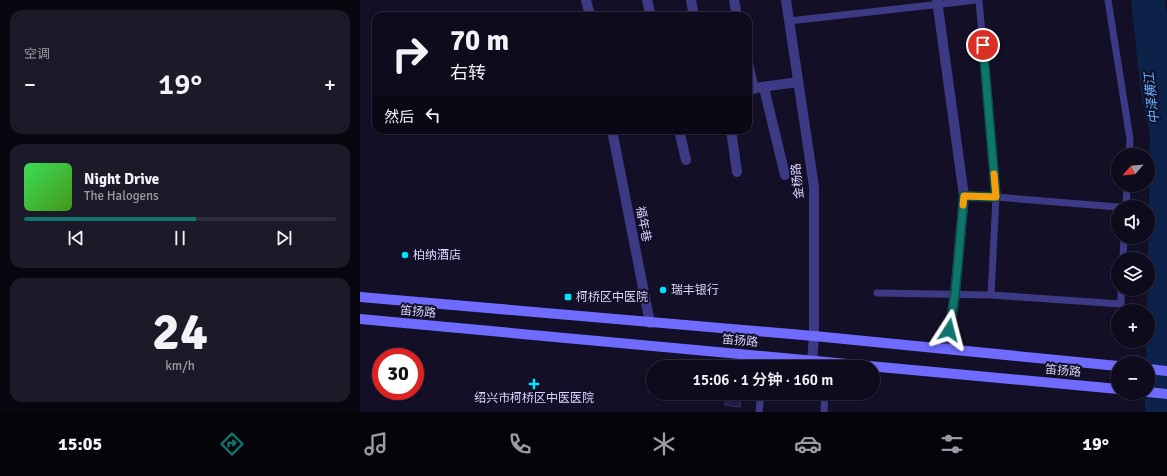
<!DOCTYPE html>
<html lang="zh">
<head>
<meta charset="utf-8">
<style>
	:root { --surface:#0e0b1c; --page:#1c1929; --text:#f1f3f6; --muted:#9b9ba3; --line:#2e2b3b; --accent:#0f766e }
	body { margin:0; font-family:Signika,"Noto Sans SC",sans-serif; background:var(--page); color:var(--text); height:100vh; display:flex; flex-direction:column; font-size:15px; white-space:nowrap }
	* { box-sizing:border-box; margin:0 }
	p { font-size:13px; color:var(--muted) }
	.icon { flex:none; width:22px; height:22px; fill:none; stroke:currentColor; stroke-width:2; stroke-linecap:round; stroke-linejoin:round }
	.map { position:relative; flex:1; overflow:hidden }
	.side { display:flex; flex-direction:column; gap:10px; padding:10px; background:#08060f; width:360px }
	.side>* { flex:none }
	.top-card { position:absolute; left:12px; top:12px; width:380px; height:122px; border-radius:12px; box-shadow:0 1px 3px #0004,0 0 0 1px var(--line); background:#0e0b1c; color:var(--text); overflow:hidden }
	.needle { width:26px; rotate:243deg }
	.fabs { position:absolute; left:751px; top:148px; display:grid; gap:8px }
	.fabs a { display:grid; place-items:center; width:44px; height:44px; border-radius:50%; background:var(--surface); box-shadow:0 1px 3px #0004,0 0 0 1px var(--line); font-size:20px }
	.speed { position:absolute; left:12px; top:348px; display:flex; gap:8px; font-size:20px; font-weight:700; text-align:center }
	.speed>* { display:grid; place-content:center; width:52px; height:52px; border-radius:50%; background:var(--surface); box-shadow:0 1px 3px #0004,0 0 0 1px var(--line); line-height:1 }
	.speed .limit { border:6px solid #d22; background:#fff; color:#111 }
	.pin { position:absolute; display:grid; place-items:center; width:34px; height:34px; color:#fff; margin:-17px; border:2px solid #fff; border-radius:50%; box-shadow:0 1px 4px #0007 }
	.me { position:absolute; width:44px; margin:-22px; rotate:9deg; stroke-linejoin:round; filter:drop-shadow(0 0 3px #0008) }
	.turn { display:flex; align-items:center; gap:14px; height:84px; padding:0 12px; font-size:18px }
	.turn .icon { width:52px; height:52px; stroke-width:2.5 }
	.turn b { display:block; font-size:28px; line-height:34px }
	.then { display:flex; align-items:center; height:38px; padding:0 12px; background:#0003; gap:8px; font-size:15px }
	.big { font-size:30px; font-weight:600; line-height:1.1 }
	.side .card { flex:1; display:flex; flex-direction:column; justify-content:center; gap:6px; min-width:0; padding:0 14px; border-radius:12px; background:var(--page) }
	.side .dial { align-items:center; gap:0 }
	.dial b { font-size:52px; line-height:1 }
	.song { display:flex; align-items:center; gap:12px }
	.cover { width:48px; height:48px; border-radius:6px; background:linear-gradient(135deg,hsl(130 70% 55%),hsl(100 70% 35%)) }
	.played { height:4px; border-radius:2px; background:linear-gradient(90deg,var(--accent) 55%,var(--line) 55%) }
	.keys { display:flex; justify-content:space-around; direction:ltr }
	.heat { display:flex; justify-content:space-between; align-items:center; font-size:22px; direction:ltr }
	.trip { position:absolute; left:286px; top:360px; width:234px; height:40px; border-radius:20px; background:var(--surface); box-shadow:0 1px 3px #0004,0 0 0 1px var(--line); font-weight:600; line-height:40px; text-align:center }
	.tabs { display:flex; height:64px; justify-content:space-around; align-items:center; background:#06040b; color:var(--muted) }
	.tabs .icon { width:28px; height:28px }
	.tabs .on { color:var(--accent) }
	.tabs b { font-size:18px; color:var(--text) }
	main { display:flex; flex:1; min-height:0 }
	.map>svg:first-child { display:block }
	.water { fill:#0c2248 }
	.building { fill:#241b47; stroke:#3b2d73 }
	.lines { fill:none; stroke-linecap:round; stroke-linejoin:round }
	.lane { stroke:#3d3a85; stroke-width:7 }
	.street { stroke:#3d3a85; stroke-width:10 }
	.secondary { stroke:#6f6bff; stroke-width:10 }
	.route-casing { stroke:#0a4d48; stroke-width:10 }
	.route { stroke:#0f766e; stroke-width:7 }
	.slow { stroke:#f59e0b; stroke-width:7 }
	.poi-dot { fill:#00e5ff; stroke:#130f26; stroke-width:1.5 }
	.labels { text-anchor:middle; dominant-baseline:central; stroke-width:4; stroke-linejoin:round; paint-order:stroke }
	.street-label { font-size:12px; fill:#d9d4ff; stroke:#130f26 }
	.poi-label { font-size:12px; fill:#d9d4ff; stroke:#130f26; text-anchor:start }
	.water-label { font-size:13px; font-style:italic; fill:#62b6ff; stroke:#130f26 }
</style>
</head>
<body>
<main>
<section class="side">
<div class="card"><p>空调</p>
<div class="heat"><a>−</a><b class="big">19°</b><a>+</a></div>
</div>
<div class="card">
<div class="song"><i class="cover"></i><div><b>Night Drive</b><p>The Halogens</p></div></div>
<div class="played"></div>
<div class="keys"><svg class="icon" aria-label="previous" viewBox="0 0 24 24"><path d="M18 5L8 12l10 7zM5 5v14"/></svg><svg class="icon" aria-label="pause" viewBox="0 0 24 24"><path d="M8 5v14M16 5v14"/></svg><svg class="icon" aria-label="next" viewBox="0 0 24 24"><path d="M6 5l10 7-10 7zM19 5v14"/></svg></div>
</div>
<div class="card dial"><b>24</b><p>km/h</p></div>
</section>
<div class="map">
<svg width="807" height="412" viewBox="0 0 807 412">
	<rect width="100%" height="100%" fill="#130f26"/>
	<path class="water" d="M771,0H805L807,15V412H785V393H788V363H786V341H788L787,311L790,134L781,94Z"/>
	<path class="building" d="M366,393H381L380,407L365,405Z"/>
	<g class="lines">
		<path class="lane" d="M619,0L636,197L631,295
			M748,0L770,139L769,155
			M429,21L617,0
			M604,196L636,197L758,207
			M766,207L767,185
			M763,259L764,237
			M517,293L631,295L761,304V289
			M401,367V356
			M399,412L401,393
			M464,412L465,393"/>
		<path class="street" d="M226,0L230,16
			M287,0L291,16
			M331,0L334,16
			M374,0L377,16
			M426,0L454,187V336L452,361
			M577,0L604,196L595,294L587,349
			M388,63L394,89
			M404,88L425,175
			M388,89L438,82
			M252,130L290,323
			M319,130L326,160
			M371,130L377,172"/>
		<path class="secondary" d="M0,297L454,336L758,366
			M0,319L758,389
			M788,369L807,371
			M788,392L807,394"/>
	</g>
	<g class="lines">
		<defs>
			<path id="route" d="M589,330L595,294L604,196L636,197L623,45"/>
		</defs>
		<use href="#route" class="route-casing"/>
		<use href="#route" class="route"/>
		<path class="slow" d="M603,205L604,196L636,197L634,174"/>
	</g>
	<g class="poi-dot">
		<circle cx="45" cy="255" r="4"/>
		<circle cx="303" cy="290" r="4"/>
		<rect x="204" y="293" width="8" height="8" rx="2"/>
		<path d="M172 378h4v4h4v4h-4v4h-4v-4h-4v-4h4z"/>
	</g>
	<g class="labels">
		<g class="street-label">
			<text transform="translate(438 181) rotate(-96)">金杨路</text>
			<text transform="translate(283 224) rotate(79)">福年巷</text>
			<text transform="translate(58 312) rotate(5)">笛扬路</text>
			<text transform="translate(380 341) rotate(5)">笛扬路</text>
			<text transform="translate(703 371) rotate(5)">笛扬路</text>
		</g>
		<g class="poi-label">
			<text x="53" y="255">柏纳酒店</text>
			<text x="311" y="290">瑞丰银行</text>
			<text x="216" y="297">柯桥区中医院</text>
			<text x="174" y="398" text-anchor="middle">绍兴市柯桥区中医医院</text>
		</g>
		<g class="water-label">
			<text transform="translate(792 98) rotate(-96)">中泽横江</text>
		</g>
	</g>
</svg>
<div class="fabs">
<a><svg class="needle" viewBox="-14 -14 28 28"><path d="M0-13l5 13h-10z" fill="#e53935"/><path d="M0 13l5-13h-10z" fill="#9b9ba3"/></svg></a>
<a><svg class="icon" aria-label="sound" viewBox="0 0 24 24"><path d="M4 9h4l5-4v14l-5-4H4zM17 9q2 3 0 6"/></svg></a>
<a><svg class="icon" aria-label="layers" viewBox="0 0 24 24"><path d="M12 4l9 5-9 5-9-5zM3 14l9 5 9-5"/></svg></a>
<a>+</a>
<a>−</a>
</div>
<div class="speed"><div class="limit">30</div></div>
<div class="pin" style="left:623px;top:45px;background:#d93025"><svg class="icon" aria-label="arrive" viewBox="0 0 24 24"><path d="M6 21V4h12l-3 4 3 4H6"/></svg></div>
<svg class="me" style="left:589px;top:330px" viewBox="-20 -20 40 40"><path d="M0-17L14 15 0 8-14 15z" fill="#0f766e" stroke="#fff" stroke-width="4"/></svg>
<div class="trip">15:06 · 1 分钟 · 160 m</div>
<div class="top-card">
<div class="turn"><svg class="icon" aria-label="right" viewBox="0 0 24 24"><path d="M7 20v-9h11M14 6l5 5-5 5"/></svg><div><b>70 m</b>右转</div></div>
<div class="then">然后<svg class="icon" aria-label="left" viewBox="0 0 24 24"><path d="M17 20v-9H6M10 6l-5 5 5 5"/></svg></div>
</div>
</div>
</main>
<nav class="tabs">
<b>15:05</b>
<svg class="icon on" aria-label="directions" viewBox="0 0 24 24"><path d="M12 3l9 9-9 9-9-9zM9 14v-3h6M13 9l2 2-2 2"/></svg>
<svg class="icon" aria-label="music" viewBox="0 0 24 24"><path d="M9 18V5l10-2v13"/><circle cx="6" cy="18" r="3"/><circle cx="16" cy="16" r="3"/></svg>
<svg class="icon" aria-label="phone" viewBox="0 0 24 24"><path d="M5 4h4l2 5-3 2q2 4 5 5l2-3 5 2v4C11 20 4 13 5 4z"/></svg>
<svg class="icon" aria-label="climate" viewBox="0 0 24 24"><path d="M12 3v18M4 7l16 10M4 17L20 7"/></svg>
<svg class="icon" aria-label="car" viewBox="0 0 24 24"><path d="M5 17H2v-5l4-1 3-4h7l3 4 3 1v5h-3M9 17h6M6 11h13"/><circle cx="7" cy="17" r="2"/><circle cx="17" cy="17" r="2"/></svg>
<svg class="icon" aria-label="filters" viewBox="0 0 24 24"><path d="M4 7h16M4 17h16"/><circle cx="9" cy="7" r="2"/><circle cx="15" cy="17" r="2"/></svg>
<b>19°</b>
</nav>
</body>
</html>
